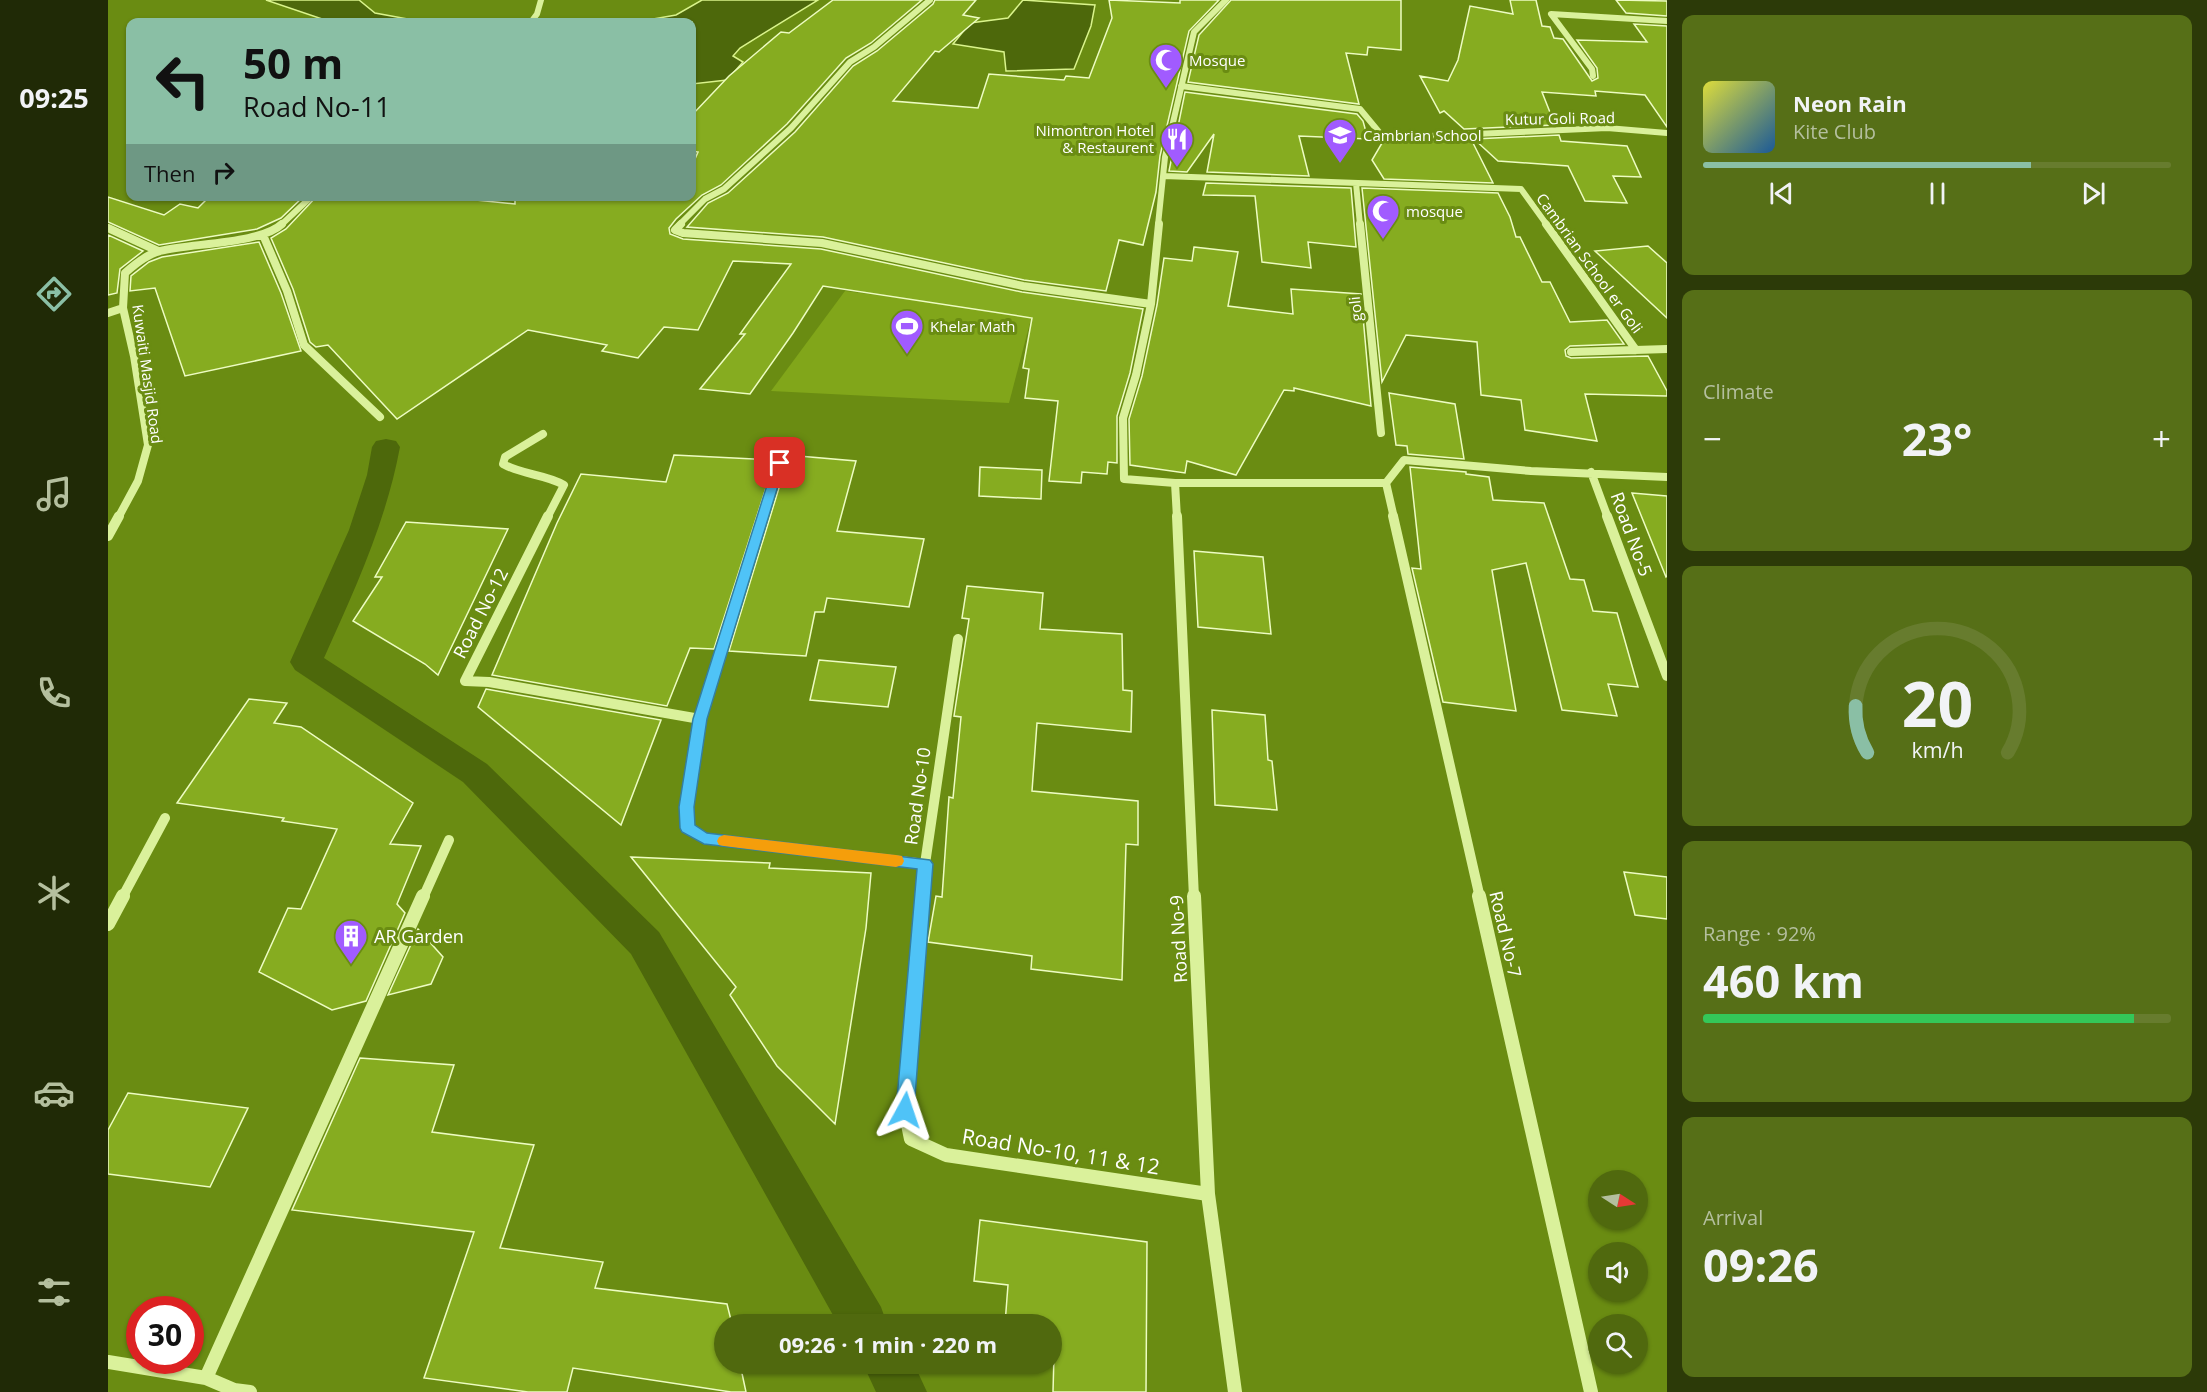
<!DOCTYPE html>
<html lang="en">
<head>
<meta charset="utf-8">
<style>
	:root { --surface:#50690e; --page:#566f17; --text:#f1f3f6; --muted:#b4bf9e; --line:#677c2e; --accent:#8abfa5 }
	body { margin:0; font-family:"Open Sans",sans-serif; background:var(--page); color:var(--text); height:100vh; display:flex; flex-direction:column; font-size:22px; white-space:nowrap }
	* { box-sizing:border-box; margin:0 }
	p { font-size:20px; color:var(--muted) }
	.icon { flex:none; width:33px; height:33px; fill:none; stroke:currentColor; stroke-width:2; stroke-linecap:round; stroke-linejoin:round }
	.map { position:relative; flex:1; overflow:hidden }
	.side { display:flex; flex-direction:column; gap:15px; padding:15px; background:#2c3a08; width:540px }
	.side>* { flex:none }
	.top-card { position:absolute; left:18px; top:18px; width:570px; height:183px; border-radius:12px; box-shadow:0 2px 4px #0004; background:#8abfa5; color:#111; overflow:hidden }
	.needle { width:39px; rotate:102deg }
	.fabs { position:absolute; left:1480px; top:1170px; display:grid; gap:12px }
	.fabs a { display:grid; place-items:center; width:60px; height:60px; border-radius:50%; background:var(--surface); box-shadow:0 2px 4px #0004; font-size:30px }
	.speed { position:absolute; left:18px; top:1296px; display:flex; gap:12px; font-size:30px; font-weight:700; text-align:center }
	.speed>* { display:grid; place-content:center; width:78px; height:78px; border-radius:50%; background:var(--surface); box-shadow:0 2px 4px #0004; line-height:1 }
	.speed .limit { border:9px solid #d22; background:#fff; color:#111 }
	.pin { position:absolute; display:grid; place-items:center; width:51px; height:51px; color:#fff; margin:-26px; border-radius:12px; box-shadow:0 3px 9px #0006 }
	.me { position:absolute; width:66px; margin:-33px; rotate:5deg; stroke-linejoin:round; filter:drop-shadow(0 0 4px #0008) }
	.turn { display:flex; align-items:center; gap:21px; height:126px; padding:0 18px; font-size:27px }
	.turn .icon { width:78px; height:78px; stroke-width:2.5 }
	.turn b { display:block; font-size:42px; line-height:51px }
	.then { display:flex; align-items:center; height:57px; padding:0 18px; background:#0003; gap:12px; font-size:22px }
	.big { font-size:45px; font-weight:700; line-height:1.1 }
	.side .widget { flex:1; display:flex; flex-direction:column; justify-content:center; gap:9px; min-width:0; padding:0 21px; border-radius:12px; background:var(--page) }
	.side .dial { align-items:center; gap:0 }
	.dial svg { height:156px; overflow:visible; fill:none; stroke:var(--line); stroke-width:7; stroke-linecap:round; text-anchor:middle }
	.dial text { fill:var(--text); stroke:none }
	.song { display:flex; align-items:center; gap:18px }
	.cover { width:72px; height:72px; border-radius:9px; background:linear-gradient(135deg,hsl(60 70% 55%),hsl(210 70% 35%)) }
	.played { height:6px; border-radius:3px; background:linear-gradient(90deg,var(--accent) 70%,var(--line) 70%) }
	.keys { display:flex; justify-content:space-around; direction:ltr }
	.heat { display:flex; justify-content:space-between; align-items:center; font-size:33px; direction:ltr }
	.charge { height:9px; border-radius:4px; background:linear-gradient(90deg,#34c759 92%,var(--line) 0) }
	.trip { position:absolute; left:606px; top:1314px; width:348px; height:60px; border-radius:30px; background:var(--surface); box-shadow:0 2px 4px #0004; font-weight:700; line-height:60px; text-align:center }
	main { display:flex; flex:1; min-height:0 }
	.menu { display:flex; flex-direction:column; width:108px; justify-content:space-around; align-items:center; background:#202a06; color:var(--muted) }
	.menu .icon { width:42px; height:42px }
	.menu .current { color:var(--accent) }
	.menu b { font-size:27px; color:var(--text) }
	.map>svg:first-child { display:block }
	.green { fill:#81a61a }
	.water { fill:#4d680b; stroke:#daf48c; stroke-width:1.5 }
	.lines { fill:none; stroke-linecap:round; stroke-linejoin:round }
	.canal { fill:#4d680b; fill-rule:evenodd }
	.building { fill:#86ac20; stroke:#edfcc2; stroke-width:1.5 }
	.minor-far3 { stroke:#daf19b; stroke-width:6 }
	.minor-far2 { stroke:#daf19b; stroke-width:8 }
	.minor-far1 { stroke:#daf19b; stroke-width:10 }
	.minor { stroke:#daf19b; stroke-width:14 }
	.route { fill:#4fc3f7; stroke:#337fa1; stroke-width:1.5 }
	.slow { fill:#f59e0b }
	.labels { text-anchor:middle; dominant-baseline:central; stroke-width:6; stroke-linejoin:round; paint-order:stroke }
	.far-poi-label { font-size:15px; fill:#fff; stroke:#6a8c12; text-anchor:start }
	.far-street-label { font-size:15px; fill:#fff; stroke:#6a8c12 }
	.street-label { font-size:18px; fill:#fff; stroke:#6a8c12 }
	.poi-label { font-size:18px; fill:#fff; stroke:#6a8c12; text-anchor:start }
	.near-street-label { font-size:21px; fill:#fff; stroke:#6a8c12 }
</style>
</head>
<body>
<main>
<nav class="menu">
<b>09:25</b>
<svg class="icon current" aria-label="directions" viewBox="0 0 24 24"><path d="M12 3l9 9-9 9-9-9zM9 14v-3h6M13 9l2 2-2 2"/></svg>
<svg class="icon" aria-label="music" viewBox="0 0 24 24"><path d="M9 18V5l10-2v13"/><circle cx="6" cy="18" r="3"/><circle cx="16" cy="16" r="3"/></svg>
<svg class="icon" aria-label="phone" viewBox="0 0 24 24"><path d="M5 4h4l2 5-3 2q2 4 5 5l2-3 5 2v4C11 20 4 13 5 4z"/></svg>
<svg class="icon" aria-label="climate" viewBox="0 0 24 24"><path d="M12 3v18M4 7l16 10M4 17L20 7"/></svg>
<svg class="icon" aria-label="car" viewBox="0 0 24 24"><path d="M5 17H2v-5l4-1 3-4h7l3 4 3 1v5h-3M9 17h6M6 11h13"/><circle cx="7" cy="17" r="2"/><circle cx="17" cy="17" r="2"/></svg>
<svg class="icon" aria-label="filters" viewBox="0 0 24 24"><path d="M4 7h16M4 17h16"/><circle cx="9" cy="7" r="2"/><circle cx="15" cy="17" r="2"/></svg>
</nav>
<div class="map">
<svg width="1559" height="1392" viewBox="0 0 1559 1392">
	<rect width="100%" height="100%" fill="#6a8c12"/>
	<path class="green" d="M737,291L924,315L901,403L663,391Z"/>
	<path class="water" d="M158,0H251L267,13L316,22H223Z
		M594,0H710L632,48L625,56L635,62L619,80L584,84V22H528L568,15Z
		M915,0L987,5L983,26L966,69L898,71L896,52L845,44L862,23L900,18Z"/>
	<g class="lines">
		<path class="canal" d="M278,439L288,441L292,447C278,522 247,589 216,658L379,764L551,932L773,1307L779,1324H730L523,954L355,782L187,670L182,662L241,530L259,475L264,447L268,441Z
			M755,1364H806L819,1392H768Z"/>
	</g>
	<path class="building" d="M725,0H814L763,43L738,58L679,124L613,185L594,195L568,219L561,228L562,234L575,239L713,249L914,292L1035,309L1022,373L1009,416V463L1000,462L999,474L974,472L973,483L941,481L950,401L917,398L921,369L915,368L924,318L715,286L685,333L642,394L592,389L637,334H632L683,264L625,261L590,330L556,327L530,358L494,351L499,345L420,330L289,419L220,345L208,347L202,342L185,289L163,238L178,229L209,196H328L407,204V196H584V166L590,152L584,151V115L621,76L673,32L681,33Z
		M827,0H868L855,15L871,18L831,52L827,51L785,101L870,108L881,74L956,80L958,76L981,78L1004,18L1001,0L1072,3V0H1111L1081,31L1052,156L1048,192L1035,245L1011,240L998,291L916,280L715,237L579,227L600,203L620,193L687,132L745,66L769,51L825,4Z
		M1123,0H1293V50L1260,47L1259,55L1238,53L1251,104L1080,82L1091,35Z
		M1402,0H1428L1434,26L1442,27L1446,38L1455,39L1484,81L1490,78L1489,68L1469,40L1539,42L1526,24L1559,26V127L1537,95L1487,91L1488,96L1434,92L1447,125L1356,129L1336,111L1332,113L1312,76L1340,81L1350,60L1362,6L1405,14Z
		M1508,0L1559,1V16L1518,13Z
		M1077,92L1249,114L1255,121L1260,139L1191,136L1201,176L1099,172L1106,134L1079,172L1061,171Z
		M1451,135L1453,141L1519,146L1533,177L1505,176L1519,203L1477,201L1460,166L1390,161L1366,139Z
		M1363,139L1385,183L1276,179L1264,160L1274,143Z
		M1098,183L1243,188L1248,247L1200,242L1203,268L1154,262L1147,196L1095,195Z
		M1254,188L1390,193L1402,217L1408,237H1412L1434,282H1442L1462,322L1499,320L1516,344L1462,346L1457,350L1458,356L1463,358L1540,356L1559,391V396L1477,394L1489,441L1417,430L1413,400L1373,395L1369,342L1298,335L1274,382Z
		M102,196H196L173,218L149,229L51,245L0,222V197L56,215L72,204L90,208Z
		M0,235L35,251L12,269L9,293L0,295Z
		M151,242L173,293L193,351L77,376L47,288L22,291L23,276L41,262L54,257Z
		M1540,246L1559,263V318L1487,251Z
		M1086,247L1130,252L1120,306L1185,314L1183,289L1253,294L1263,406L1186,388V391L1176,390L1128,475L1079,461L1077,473L1022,465L1021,419L1034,376L1049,305L1056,258L1084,261Z
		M1281,393L1347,404L1356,459L1300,454L1299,446L1288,445Z
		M566,455L667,460L606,649L582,648L559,706L384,675L449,523L473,474L558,482Z
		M679,455L748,461L729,531L816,539L801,607L719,598L716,612H707L698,656L621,651L678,465Z
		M872,467L934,470L933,499L871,496Z
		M1302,467L1358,472V474L1381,477L1385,500L1436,503L1462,579L1476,580L1485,611L1509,613L1530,687L1500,684L1509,716L1454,710L1418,563L1384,570L1408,711L1335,702L1304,568L1313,569Z
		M1524,493L1559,496V576L1558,577Z
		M298,522L400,529L330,675L317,664L245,621L274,577H267Z
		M1086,551L1155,557L1163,634L1090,627Z
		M859,586L935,593L932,629L1014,634L1015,690L1024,691L1023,732L929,723L924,791L1030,801V845L1018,844L1014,980L923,969L924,956L820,942L828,896L834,897L841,797L845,798L853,717L846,716L861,619L854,618Z
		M711,660L788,667L780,707L702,700Z
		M378,689L553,720L513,825L370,707Z
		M141,699L179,703L166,723L193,727L305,803L282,844L313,846L289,904L297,913L258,1001L224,1010L151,972L180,908L193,909L229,829L174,821L176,818L69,803Z
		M1104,710L1157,715L1160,760L1164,761L1169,810L1107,805Z
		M523,857L662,863L661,868L763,873L758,928L727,1124L669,1066L622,995L628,987Z
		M1516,872L1559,877V919L1527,915Z
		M310,929L335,957L323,984L280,995Z
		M252,1058L346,1065L324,1132L426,1145L392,1248L495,1262L487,1288L619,1304L624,1324H616V1364H632L638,1392H623L465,1368L459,1392H420L316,1378L366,1232L184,1210Z
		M20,1093L140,1108L102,1187L0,1174V1130Z
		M872,1220L1039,1242L1038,1392H945L946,1355H944V1324H897L900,1285L866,1281Z"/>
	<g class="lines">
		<path class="minor-far3" d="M423,22L429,14L433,0
			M1485,76L1484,69L1443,14L1559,21
			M1073,86L1252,109L1276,138L1499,128L1559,133
			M1056,176L1413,189L1439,225
			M1248,183L1252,225
			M173,225L204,196
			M571,225L597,199L616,189L683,128L742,62L766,47L822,0
			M1050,225L1057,157L1086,32L1118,0"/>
		<path class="minor-far2" d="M573,224L567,230L575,233L714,243L915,286L1043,304
			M1051,224L1043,304L1028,375L1015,418L1016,479L1067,483H1278
			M1252,224L1273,433
			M1438,224L1528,350
			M0,228L50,251
			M155,235L179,291L196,345L272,417
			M0,313L15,308
			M1463,352L1559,349
			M435,434L397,457L395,464C414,475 437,474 456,485L439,518
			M1483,472L1500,518
			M1067,483L1069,518
			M1278,483L1286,518
			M1278,483L1296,460L1423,471L1559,477
			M10,518L30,481L40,445L26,356L15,308L17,273C27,264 39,254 52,251C83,243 153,244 174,224
			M655,518L672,463"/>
		<path class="minor-far1" d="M440,516L357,681L381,682L592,719
			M655,516L592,719L578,807L579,828L596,838L817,864
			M1069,516L1086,898
			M1285,516L1372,898
			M1499,516L1559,676
			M0,536L11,516
			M14,898L57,818
			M315,898L341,840
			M814,898L817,864L850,639"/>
		<path class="minor" d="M814,896L797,1110L803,1139L838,1155L1100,1194
			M1086,896L1100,1194L1127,1392
			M1371,896L1483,1392
			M0,924L15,896
			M0,1362L98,1378L126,1390L142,1392
			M98,1378L315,896"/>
	</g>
	<path class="route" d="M672,460L677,463L599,719L586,807L587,825L599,833L822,860L825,864L806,1110L803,1116L797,1118L791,1116L788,1110L809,869L596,844L574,832L572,828L571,807L585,719L666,463Z"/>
	<path class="slow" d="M616,835L788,855L794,856L796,861L794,865L788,867L616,846L611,845L609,841L611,837Z"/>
	<defs>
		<symbol id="mosque-pin" viewBox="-11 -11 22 30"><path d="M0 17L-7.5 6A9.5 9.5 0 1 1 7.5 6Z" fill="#a15bff" stroke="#6a8c12"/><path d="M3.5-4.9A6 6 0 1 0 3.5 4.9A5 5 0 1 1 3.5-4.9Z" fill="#fff"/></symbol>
		<symbol id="school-pin" viewBox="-11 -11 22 30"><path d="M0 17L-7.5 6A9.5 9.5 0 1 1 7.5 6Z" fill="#a15bff" stroke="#6a8c12"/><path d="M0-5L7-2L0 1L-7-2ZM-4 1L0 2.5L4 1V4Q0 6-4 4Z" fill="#fff"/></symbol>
		<symbol id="restaurant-pin" viewBox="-11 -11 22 30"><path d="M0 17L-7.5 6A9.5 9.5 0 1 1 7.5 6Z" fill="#a15bff" stroke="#6a8c12"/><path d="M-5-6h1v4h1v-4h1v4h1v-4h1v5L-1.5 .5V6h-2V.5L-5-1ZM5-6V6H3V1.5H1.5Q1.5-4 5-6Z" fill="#fff"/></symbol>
		<symbol id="stadium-pin" viewBox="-11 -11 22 30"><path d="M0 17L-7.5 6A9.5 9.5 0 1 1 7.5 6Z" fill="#a15bff" stroke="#6a8c12"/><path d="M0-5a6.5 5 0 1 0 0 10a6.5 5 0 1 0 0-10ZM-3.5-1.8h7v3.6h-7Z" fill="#fff"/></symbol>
		<symbol id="building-pin" viewBox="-11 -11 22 30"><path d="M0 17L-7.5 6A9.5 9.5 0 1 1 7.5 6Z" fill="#a15bff" stroke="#6a8c12"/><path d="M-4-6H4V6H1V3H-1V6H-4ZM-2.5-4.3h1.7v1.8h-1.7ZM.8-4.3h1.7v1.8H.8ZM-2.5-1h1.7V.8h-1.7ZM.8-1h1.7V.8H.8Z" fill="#fff"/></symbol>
	</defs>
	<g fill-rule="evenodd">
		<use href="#mosque-pin" x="1039" y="41" width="38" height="52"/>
		<use href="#school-pin" x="1213" y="116" width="38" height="52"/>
		<use href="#restaurant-pin" x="1050" y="120" width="38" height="52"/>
		<use href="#mosque-pin" x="1256" y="192" width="38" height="52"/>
		<use href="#stadium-pin" x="780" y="307" width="38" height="52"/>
		<use href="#building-pin" x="224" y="917" width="38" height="52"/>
	</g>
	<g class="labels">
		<g class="far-poi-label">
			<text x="1081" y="60">Mosque</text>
			<text x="1046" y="130" text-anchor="end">Nimontron Hotel<tspan x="1046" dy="17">&amp; Restaurent</tspan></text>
			<text x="1255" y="135">Cambrian School</text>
			<text x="1298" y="211">mosque</text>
			<text x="822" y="326">Khelar Math</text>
		</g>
		<g class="far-street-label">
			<text transform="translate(1452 118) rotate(-1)">Kutur Goli Road</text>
			<text transform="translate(1482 263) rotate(54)">Cambrian School er Goli</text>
			<text transform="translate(1247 309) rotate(-96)">goli</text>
			<text transform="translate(40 374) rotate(82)">Kuwaiti Masjid Road</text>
		</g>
		<g class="street-label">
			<text transform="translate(1524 534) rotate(70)">Road No-5</text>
			<text transform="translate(372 613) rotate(-63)">Road No-12</text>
			<text transform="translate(809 796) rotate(-82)">Road No-10</text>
			<text transform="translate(1398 934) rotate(77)">Road No-7</text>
			<text transform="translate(1070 939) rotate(-93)">Road No-9</text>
		</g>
		<g class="poi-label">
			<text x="266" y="936">AR Garden</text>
		</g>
		<g class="near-street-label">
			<text transform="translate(953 1151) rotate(9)">Road No-10, 11 &amp; 12</text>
		</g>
	</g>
</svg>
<div class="fabs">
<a><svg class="needle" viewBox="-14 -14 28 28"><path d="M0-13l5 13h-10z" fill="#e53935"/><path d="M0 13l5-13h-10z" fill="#b4bf9e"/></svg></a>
<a><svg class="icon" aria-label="sound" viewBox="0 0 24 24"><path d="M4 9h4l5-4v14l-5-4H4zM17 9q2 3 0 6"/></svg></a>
<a><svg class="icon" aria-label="search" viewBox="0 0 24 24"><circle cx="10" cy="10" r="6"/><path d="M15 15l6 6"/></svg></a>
</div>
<div class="speed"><div class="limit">30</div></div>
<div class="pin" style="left:672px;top:463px;background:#d93025"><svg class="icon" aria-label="arrive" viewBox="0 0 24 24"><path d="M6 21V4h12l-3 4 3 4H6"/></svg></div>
<svg class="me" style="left:797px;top:1110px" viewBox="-20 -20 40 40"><path d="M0-17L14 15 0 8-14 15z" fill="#4fc3f7" stroke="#fff" stroke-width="4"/></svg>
<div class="trip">09:26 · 1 min · 220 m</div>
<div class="top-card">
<div class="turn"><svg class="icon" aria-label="left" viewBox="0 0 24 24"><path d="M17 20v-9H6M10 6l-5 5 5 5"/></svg><div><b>50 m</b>Road No-11</div></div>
<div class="then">Then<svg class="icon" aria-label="right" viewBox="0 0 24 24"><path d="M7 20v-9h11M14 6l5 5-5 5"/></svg></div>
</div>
</div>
<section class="side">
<div class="widget">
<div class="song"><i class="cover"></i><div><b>Neon Rain</b><p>Kite Club</p></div></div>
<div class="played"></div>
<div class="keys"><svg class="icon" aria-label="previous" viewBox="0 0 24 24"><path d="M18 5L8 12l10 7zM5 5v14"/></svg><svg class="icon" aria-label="pause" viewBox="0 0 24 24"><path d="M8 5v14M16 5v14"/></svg><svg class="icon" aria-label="next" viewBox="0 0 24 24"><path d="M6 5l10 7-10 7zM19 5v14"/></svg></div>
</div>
<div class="widget"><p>Climate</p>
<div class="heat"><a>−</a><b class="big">23°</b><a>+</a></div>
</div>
<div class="widget dial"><svg viewBox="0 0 100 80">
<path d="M14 69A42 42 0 1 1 86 69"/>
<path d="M14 69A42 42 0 0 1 8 45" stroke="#8abfa5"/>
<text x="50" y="56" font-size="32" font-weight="700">20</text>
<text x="50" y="72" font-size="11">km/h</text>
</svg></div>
<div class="widget"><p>Range · 92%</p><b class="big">460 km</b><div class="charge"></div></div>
<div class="widget"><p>Arrival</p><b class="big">09:26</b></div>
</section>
</main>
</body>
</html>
